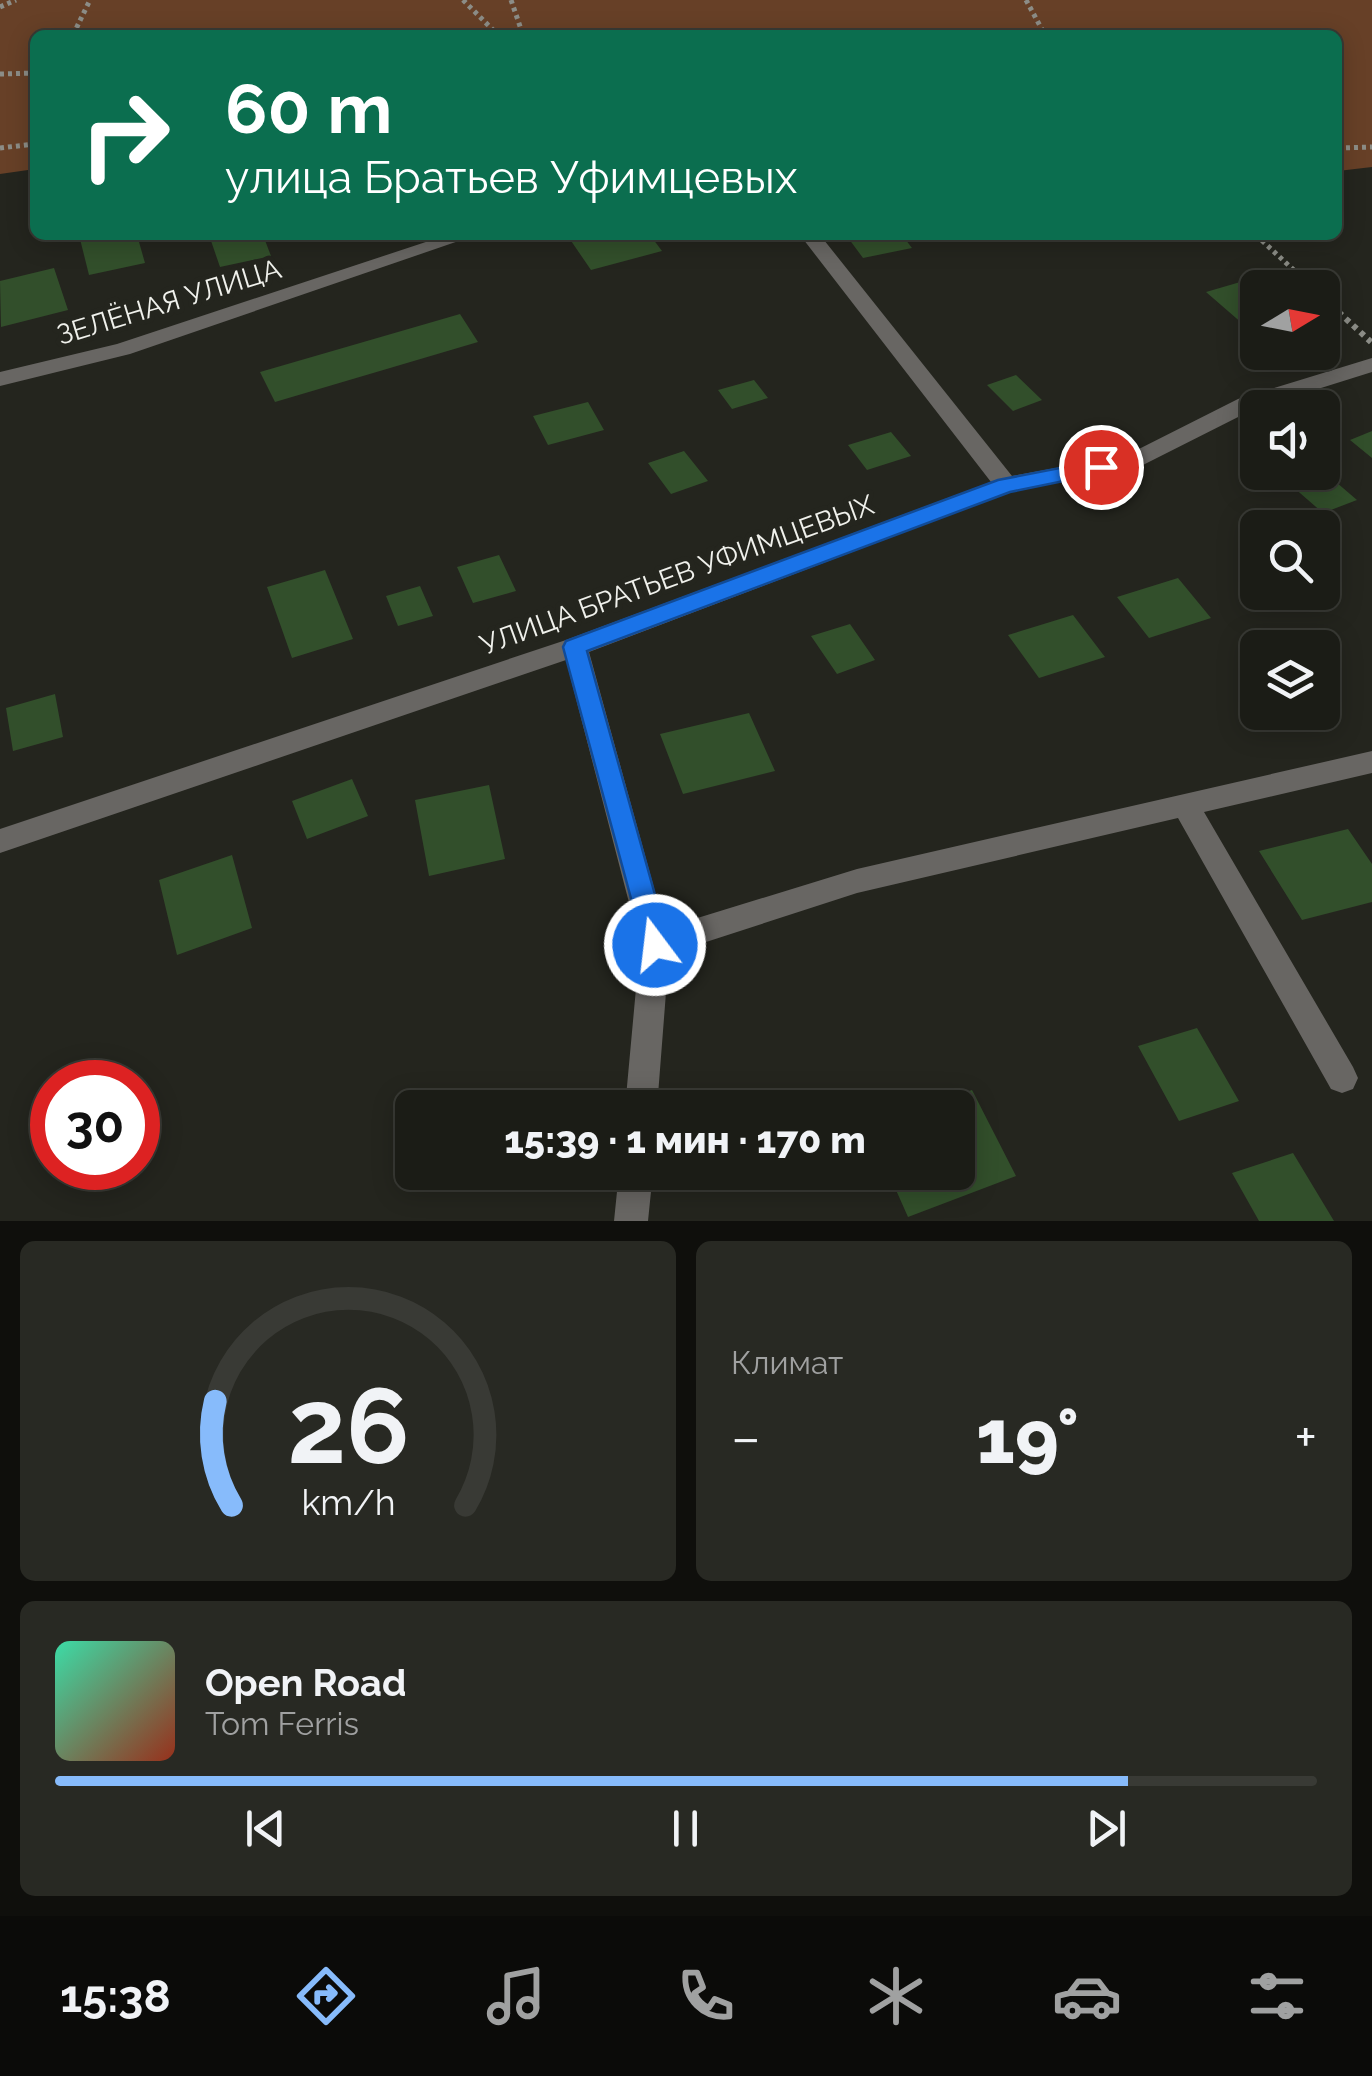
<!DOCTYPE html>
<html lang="ru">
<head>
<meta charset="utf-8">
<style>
	:root { --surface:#1b1c16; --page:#282923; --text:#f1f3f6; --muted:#a0a1a1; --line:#393a35; --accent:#87bbfb }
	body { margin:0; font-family:Raleway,sans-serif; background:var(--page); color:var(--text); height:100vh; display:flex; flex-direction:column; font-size:38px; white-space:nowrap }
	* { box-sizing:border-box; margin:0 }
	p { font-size:32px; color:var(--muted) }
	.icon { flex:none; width:55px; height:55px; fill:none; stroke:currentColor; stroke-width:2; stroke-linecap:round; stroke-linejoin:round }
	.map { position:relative; height:1221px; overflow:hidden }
	.side { display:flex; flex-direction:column; gap:20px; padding:20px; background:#0f0f0c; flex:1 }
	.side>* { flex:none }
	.hud { position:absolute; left:30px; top:30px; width:1312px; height:210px; border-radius:15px; box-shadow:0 5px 25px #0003,0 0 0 2px var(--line); background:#0b6e4f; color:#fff; overflow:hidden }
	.needle { width:65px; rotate:80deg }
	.tools { position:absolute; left:1240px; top:270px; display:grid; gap:20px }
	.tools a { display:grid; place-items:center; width:100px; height:100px; border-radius:15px; background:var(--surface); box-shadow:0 5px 25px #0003,0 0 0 2px var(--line); font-size:50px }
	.speed { position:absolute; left:30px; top:1060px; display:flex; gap:20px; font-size:50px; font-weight:700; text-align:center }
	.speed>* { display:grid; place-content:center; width:130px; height:130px; border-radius:50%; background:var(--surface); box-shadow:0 5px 25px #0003,0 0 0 2px var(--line); line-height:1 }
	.speed .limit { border:15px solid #d22; background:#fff; color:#111 }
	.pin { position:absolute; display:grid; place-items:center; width:85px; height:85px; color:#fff; margin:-42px; border:5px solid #fff; border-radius:50%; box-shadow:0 2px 10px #0007 }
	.me { position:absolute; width:110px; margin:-55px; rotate:345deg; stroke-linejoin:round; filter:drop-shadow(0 0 8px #0008) }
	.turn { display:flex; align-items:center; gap:35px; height:210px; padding:0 30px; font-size:45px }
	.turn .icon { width:130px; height:130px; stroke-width:2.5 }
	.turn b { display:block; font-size:70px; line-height:85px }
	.big { font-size:75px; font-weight:800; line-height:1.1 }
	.side .tile { flex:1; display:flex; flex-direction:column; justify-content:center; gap:15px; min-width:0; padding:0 35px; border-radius:15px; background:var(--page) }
	.side .dial { align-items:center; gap:0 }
	.dial svg { height:260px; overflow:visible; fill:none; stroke:var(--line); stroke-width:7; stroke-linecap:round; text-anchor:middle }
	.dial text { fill:var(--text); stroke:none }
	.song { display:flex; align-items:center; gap:30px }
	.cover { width:120px; height:120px; border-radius:15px; background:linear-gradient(135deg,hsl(160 70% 55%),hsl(10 70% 35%)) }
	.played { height:10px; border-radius:5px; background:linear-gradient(90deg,var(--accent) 85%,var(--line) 85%) }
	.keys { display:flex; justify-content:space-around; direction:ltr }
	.heat { display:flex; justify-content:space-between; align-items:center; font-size:55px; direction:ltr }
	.side .tiles { flex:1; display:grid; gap:20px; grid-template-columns:1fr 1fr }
	.tile:last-child { grid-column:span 2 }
	.trip { position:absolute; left:395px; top:1090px; width:580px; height:100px; border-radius:15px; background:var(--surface); box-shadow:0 5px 25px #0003,0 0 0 2px var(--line); font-weight:800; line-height:100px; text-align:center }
	.menu { display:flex; height:160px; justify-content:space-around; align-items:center; background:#0b0b09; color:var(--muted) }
	.menu .icon { width:70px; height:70px }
	.menu .selected { color:var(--accent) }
	.menu b { font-size:45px; color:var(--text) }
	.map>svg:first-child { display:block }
	.forest { fill:#674027 }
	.building { fill:#324f2b }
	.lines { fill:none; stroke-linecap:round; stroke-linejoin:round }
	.path-far1 { stroke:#8c8d87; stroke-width:5; stroke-dasharray:4 4; stroke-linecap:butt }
	.path { stroke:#8c8d87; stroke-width:6; stroke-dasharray:5 5; stroke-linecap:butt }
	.minor { fill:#686663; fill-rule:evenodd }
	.route { fill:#1a73e8; stroke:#114b97; stroke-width:2.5 }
	.labels { text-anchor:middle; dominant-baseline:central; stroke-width:10; stroke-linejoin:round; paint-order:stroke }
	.street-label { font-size:28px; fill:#f0f1ec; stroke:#24251e }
</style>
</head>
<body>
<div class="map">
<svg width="1372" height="1221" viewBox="0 0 1372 1221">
	<rect width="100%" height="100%" fill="#24251e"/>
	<path class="forest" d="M0,0H1372V167L1338,171V35H35V169L0,174Z"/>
	<path class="building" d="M79,235H137L145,263L89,275Z
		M209,235H263L271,256L220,267Z
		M567,235H650L662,251L591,270Z
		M846,235H902L912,248L863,258Z
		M54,268L68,310L1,327L0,281Z
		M1254,278L1265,288H1258V329L1251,331L1206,292Z
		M460,314L478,342L275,402L260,372Z
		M1016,375L1042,400L1013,411L987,385Z
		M754,380L768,398L732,409L718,390Z
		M588,402L604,430L548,445L533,416Z
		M1372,431V458L1350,440Z
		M891,432L911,456L867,470L848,445Z
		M684,451L708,481L671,494L648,463Z
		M1322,470L1357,500L1323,513L1285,480Z
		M499,555L516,591L473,603L457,567Z
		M325,570L353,639L292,658L267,587Z
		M1178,578L1211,618L1149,638L1117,597Z
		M420,586L433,616L398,626L386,596Z
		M1073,615L1105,657L1039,678L1008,635Z
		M850,624L875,660L837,674L811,636Z
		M55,694L63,737L13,751L6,708Z
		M749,713L775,771L683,794L660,734Z
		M352,779L368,816L307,839L292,801Z
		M489,785L505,859L429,876L415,800Z
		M1348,829L1372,864V902L1302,920L1259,851Z
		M232,855L252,928L177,955L159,880Z
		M1197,1028L1239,1101L1179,1121L1138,1046Z
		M972,1090L1016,1176L908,1217L888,1172H958V1108L924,1107Z
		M1293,1153L1334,1221H1259L1232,1173Z"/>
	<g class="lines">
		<path class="path-far1" d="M463,0L498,35
			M511,0L523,35
			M1026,0L1045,35
			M0,7L16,0
			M73,35L90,0
			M0,74L35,73
			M0,148L35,144
			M1338,148L1372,147
			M1256,235L1313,288
			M1322,297L1334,308"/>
		<path class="path" d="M1331,305L1371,342"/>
		<path class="minor" d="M447,235H476L130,354L0,386V372L117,344Z
			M800,235H820L1012,476L1127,455L1238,399L1372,358V372L1254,409L1141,466L1010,492L589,652L665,928L857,869L1372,751V773L1204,812L1353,1067L1358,1078L1353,1089L1342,1093L1331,1089L1178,818L857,893L669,954L657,1108H625L640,945L566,660L0,853V829L566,640L991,482Z
			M619,1172H653L648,1221H614Z"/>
	</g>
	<path class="route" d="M1101,460L1108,462L1111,467L1108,472L1010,492L587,651L669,945L665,954L655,957L646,954L563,647L566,641L998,480Z"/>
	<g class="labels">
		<g class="street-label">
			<text transform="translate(169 302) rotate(-17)">ЗЕЛЁНАЯ УЛИЦА</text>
			<text transform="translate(677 575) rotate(-20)">УЛИЦА БРАТЬЕВ УФИМЦЕВЫХ</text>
		</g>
	</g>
</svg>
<div class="tools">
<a><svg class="needle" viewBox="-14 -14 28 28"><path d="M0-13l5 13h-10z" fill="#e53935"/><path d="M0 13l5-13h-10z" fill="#a0a1a1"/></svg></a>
<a><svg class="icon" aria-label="sound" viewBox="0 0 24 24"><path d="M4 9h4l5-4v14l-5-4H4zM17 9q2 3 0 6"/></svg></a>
<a><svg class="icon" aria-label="search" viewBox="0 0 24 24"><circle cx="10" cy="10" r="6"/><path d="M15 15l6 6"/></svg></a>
<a><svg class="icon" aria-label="layers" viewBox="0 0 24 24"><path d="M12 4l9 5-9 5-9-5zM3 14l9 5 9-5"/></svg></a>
</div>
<div class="speed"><div class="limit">30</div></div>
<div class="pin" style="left:1101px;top:467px;background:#d93025"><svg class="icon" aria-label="arrive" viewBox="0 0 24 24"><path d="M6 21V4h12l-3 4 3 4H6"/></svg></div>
<svg class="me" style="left:655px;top:945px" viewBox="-20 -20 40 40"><circle r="17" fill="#1a73e8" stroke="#fff" stroke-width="3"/><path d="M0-11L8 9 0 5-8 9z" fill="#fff"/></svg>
<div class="trip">15:39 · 1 мин · 170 m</div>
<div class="hud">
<div class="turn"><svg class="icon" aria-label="right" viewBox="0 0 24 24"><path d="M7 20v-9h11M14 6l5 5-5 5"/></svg><div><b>60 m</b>улица Братьев Уфимцевых</div></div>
</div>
</div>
<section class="side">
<div class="tiles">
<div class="tile dial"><svg viewBox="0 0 100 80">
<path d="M14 69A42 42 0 1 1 86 69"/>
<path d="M14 69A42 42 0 0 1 9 37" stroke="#87bbfb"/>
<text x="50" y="56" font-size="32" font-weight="700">26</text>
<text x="50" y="72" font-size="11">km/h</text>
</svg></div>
<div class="tile"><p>Климат</p>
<div class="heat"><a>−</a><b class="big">19°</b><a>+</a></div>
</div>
<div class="tile">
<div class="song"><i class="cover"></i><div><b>Open Road</b><p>Tom Ferris</p></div></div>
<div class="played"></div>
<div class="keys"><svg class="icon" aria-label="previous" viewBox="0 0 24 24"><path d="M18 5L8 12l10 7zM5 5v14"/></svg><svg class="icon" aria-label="pause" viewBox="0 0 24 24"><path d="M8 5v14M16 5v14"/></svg><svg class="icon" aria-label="next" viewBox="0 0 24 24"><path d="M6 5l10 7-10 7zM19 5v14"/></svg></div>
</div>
</div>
</section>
<nav class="menu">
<b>15:38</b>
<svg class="icon selected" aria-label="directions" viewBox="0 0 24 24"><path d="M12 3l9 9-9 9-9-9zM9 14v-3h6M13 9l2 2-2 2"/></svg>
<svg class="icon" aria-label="music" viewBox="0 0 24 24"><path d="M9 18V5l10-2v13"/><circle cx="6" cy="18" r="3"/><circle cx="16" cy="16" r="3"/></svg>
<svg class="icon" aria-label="phone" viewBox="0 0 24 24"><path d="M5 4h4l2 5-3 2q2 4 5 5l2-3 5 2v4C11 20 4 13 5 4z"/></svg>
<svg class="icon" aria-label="climate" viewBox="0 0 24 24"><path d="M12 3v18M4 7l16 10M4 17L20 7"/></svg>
<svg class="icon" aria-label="car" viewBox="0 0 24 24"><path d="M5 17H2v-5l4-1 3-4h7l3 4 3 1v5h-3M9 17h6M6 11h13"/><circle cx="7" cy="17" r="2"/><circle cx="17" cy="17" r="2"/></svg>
<svg class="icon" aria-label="filters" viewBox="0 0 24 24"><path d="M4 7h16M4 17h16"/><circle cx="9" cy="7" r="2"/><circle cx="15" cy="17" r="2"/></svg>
</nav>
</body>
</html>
